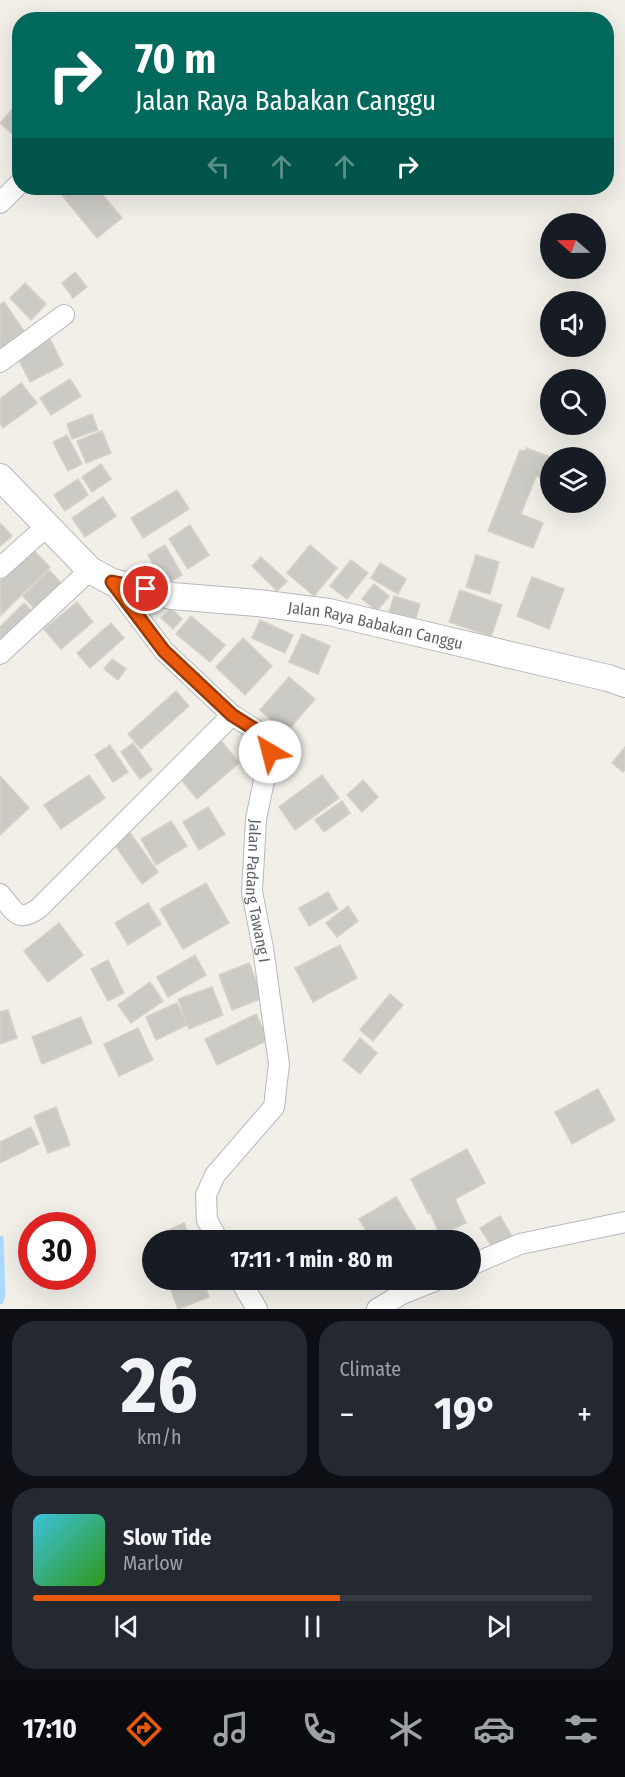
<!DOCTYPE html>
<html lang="en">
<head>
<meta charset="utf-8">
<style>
	:root { --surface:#171b24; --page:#242831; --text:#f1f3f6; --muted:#9ea1a6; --line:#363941; --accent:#ea580c }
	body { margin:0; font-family:"Fira Sans Condensed",sans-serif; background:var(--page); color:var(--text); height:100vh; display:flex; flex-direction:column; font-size:22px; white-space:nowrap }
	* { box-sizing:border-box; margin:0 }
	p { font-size:20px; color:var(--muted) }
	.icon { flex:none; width:33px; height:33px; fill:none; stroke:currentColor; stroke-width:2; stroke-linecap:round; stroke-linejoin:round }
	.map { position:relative; height:1309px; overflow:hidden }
	.side { display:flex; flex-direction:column; gap:12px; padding:12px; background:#0d0f14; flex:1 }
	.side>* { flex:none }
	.guide { position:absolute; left:12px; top:12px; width:602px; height:183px; border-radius:24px; box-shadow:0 6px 24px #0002; background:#00695c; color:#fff; overflow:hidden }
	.needle { width:39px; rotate:290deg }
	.controls { position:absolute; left:540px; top:213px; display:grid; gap:12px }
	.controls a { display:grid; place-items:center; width:66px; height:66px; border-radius:50%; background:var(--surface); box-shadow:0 6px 24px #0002; font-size:30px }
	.speed { position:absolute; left:18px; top:1212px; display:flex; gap:12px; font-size:30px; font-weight:700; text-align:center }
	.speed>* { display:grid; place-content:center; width:78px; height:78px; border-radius:50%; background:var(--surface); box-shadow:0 6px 24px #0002; line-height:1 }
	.speed .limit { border:9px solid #d22; background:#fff; color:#111 }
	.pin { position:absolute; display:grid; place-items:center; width:51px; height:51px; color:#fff; margin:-26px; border:3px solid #fff; border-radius:50%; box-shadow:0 2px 6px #0007 }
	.me { position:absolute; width:66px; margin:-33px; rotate:323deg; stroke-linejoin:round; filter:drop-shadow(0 0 4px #0008) }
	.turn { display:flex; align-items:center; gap:21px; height:126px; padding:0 24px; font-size:27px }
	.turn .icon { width:78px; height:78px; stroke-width:2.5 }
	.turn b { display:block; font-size:42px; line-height:51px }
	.lanes { display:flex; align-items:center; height:57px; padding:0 24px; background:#0003; justify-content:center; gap:30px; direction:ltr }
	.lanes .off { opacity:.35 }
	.big { font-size:45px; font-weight:700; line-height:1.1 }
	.side .card { flex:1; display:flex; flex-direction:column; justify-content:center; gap:9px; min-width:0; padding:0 21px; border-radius:24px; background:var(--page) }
	.side .dial { align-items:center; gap:0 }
	.dial b { font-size:78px; line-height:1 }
	.song { display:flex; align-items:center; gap:18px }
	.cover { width:72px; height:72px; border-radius:9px; background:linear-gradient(135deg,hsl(190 70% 55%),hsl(110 70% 35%)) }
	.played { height:6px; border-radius:3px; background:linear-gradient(90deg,var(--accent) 55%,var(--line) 55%) }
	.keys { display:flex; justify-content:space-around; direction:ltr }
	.heat { display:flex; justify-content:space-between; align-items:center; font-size:33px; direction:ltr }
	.side .tiles { flex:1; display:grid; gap:12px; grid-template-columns:1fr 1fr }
	.card:last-child { grid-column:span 2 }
	.trip { position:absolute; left:142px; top:1230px; width:339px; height:60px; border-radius:30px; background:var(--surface); box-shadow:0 6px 24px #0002; font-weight:700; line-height:60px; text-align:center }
	.dock { display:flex; height:96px; justify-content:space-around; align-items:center; background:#090b0e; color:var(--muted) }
	.dock .icon { width:42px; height:42px }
	.dock .on { color:var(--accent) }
	.dock b { font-size:27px; color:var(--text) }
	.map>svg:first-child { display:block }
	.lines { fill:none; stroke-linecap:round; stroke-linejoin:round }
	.stream { stroke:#aadaff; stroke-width:7 }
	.building { fill:#cccac5; stroke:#d6d1c6; stroke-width:1.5 }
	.minor-casing { stroke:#b5b8bc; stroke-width:22 }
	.tertiary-casing { stroke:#b5b8bc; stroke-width:28 }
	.minor { stroke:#fff; stroke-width:20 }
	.tertiary { stroke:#fff; stroke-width:26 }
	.route-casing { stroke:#983908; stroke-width:15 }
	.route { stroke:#ea580c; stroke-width:10 }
	.labels { text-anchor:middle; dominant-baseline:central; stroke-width:5; stroke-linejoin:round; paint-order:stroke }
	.street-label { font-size:16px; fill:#5f6368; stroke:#fff }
</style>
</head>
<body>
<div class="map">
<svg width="625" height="1309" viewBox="0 0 625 1309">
	<rect width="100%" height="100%" fill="#f1efe8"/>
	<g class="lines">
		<path class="stream" d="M0,1239L2,1295L0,1301"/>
	</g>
	<path class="building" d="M18,103L20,104V141L0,123Z
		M56,188H97L122,218L97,238Z
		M75,272L87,287L73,298L62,283Z
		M25,283L46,304L31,320L10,298Z
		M4,302L24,331L0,349V305Z
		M50,339L63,365L30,382L17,356Z
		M70,379L81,396L51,415L40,398Z
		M21,383L37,403L3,428L0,423V399Z
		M92,414L98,430L72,439L67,424Z
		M102,431L111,453L86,463L77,441Z
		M67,435L82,464L68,471L53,442Z
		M526,448L553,458H550V481L536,476L521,514L543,523L533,548L488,531L520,450L525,451Z
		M101,464L111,479L92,492L82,477Z
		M78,479L88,495L65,511L54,495Z
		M177,490L189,509L143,538L131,518Z
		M103,497L116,516L85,537L72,518Z
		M0,523L12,536L0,546Z
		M190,525L209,555L188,569L169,539Z
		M165,545L182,575L165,585L148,555Z
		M310,545L337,568L314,596L287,573Z
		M32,549L50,567L1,615L0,581Z
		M476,555L499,562L490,594L466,587Z
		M261,557L287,581L277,591L252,566Z
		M351,560L368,573L347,599L330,586Z
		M380,563L406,579L398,594L371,578Z
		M49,570L66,588L39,614L23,596Z
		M532,577L564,589L549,629L517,616Z
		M374,584L389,596L377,611L362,599Z
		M460,590L502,605L491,636L449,622Z
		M394,596L420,604L415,621L389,613Z
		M77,602L93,622L61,649L44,629Z
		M24,603L36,615L0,642V627Z
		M171,608L182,619L173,629L161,618Z
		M191,616L225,645L210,662L176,634Z
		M260,620L293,635L285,653L252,638Z
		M111,623L124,638L90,668L77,653Z
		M302,634L330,646L318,674L289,662Z
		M243,638L272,666L245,695L216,667Z
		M112,659L126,669L118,680L104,669Z
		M289,677L315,699L286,733L260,710Z
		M176,691L189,706L141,749L128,734Z
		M219,738L239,763L197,799L176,773Z
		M133,743L152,770L140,779L121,752Z
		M110,745L128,772L113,782L95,755Z
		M625,747V770L623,772L612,763Z
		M89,775L105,798L61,829L44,805Z
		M322,775L339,798L295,830L279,807Z
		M0,776L29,808L0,835Z
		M363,780L378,797L362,812L347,795Z
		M342,801L350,813L324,832L315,820Z
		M208,807L225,834L199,850L183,822Z
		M171,821L187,846L156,865L141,839Z
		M126,827L158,872L142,884L110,838Z
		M206,883L229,923L183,949L160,909Z
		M328,892L338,909L309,926L299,908Z
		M148,903L161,924L128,945L115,923Z
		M348,906L358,921L337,937L326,923Z
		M59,923L83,955L48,982L24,951Z
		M340,945L357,978L313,1002L295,968Z
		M195,955L206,975L168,997L157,977Z
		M108,960L124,993L108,1001L91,969Z
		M249,963L263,998L232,1010L219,975Z
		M150,982L163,1001L131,1023L118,1005Z
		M212,987L223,1015L189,1029L178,999Z
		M390,994L403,1005L373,1041L360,1030Z
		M177,1003L187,1025L156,1040L146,1017Z
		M8,1010L17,1038L0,1044V1012Z
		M256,1014L268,1040L217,1065L205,1039Z
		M81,1017L92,1043L42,1064L32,1037Z
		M138,1028L153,1060L119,1076L104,1044Z
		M360,1038L377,1053L360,1074L343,1060Z
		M598,1089L615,1120L572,1144L555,1112Z
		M56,1107L70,1145L48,1153L34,1116Z
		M31,1127L39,1144L0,1163V1142Z
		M467,1149L485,1183L455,1199L466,1223L440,1235L430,1212L428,1213L411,1179Z
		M396,1197L416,1230L398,1240H372L359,1219Z
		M500,1216L513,1238L494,1250L480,1228Z
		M184,1223L191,1240L153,1242L151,1238Z
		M167,1280H203L209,1297L178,1309Z"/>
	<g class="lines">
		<defs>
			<g id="minor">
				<path d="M0,203L20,183"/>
				<path d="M0,362L64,315"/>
				<path d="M0,568L47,526"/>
				<path id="s1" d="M112,582L164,651L232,715L262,734L270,752L256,819L252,892L263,948L279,1064L274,1107L215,1175L206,1195L207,1220L218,1240"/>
				<path d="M0,654L90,570"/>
				<path d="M0,894C15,911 17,924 39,908L232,715"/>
				<path d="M471,1265L520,1244L625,1222"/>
				<path d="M240,1280L257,1309"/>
				<path d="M377,1309L402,1294L437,1280"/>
			</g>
			<g id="tertiary">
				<path id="s2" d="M0,477L90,570L112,582L172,596L258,603L329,612L608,678L625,684"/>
			</g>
		</defs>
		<use href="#minor" class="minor-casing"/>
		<use href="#tertiary" class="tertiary-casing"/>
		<use href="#minor" class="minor"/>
		<use href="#tertiary" class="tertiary"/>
	</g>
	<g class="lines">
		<defs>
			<path id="route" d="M146,589L112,582L164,651L232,715L262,734L270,752"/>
		</defs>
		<use href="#route" class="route-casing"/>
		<use href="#route" class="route"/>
	</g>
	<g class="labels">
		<g class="street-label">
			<text stroke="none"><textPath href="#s2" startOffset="422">Jalan Raya Babakan Canggu</textPath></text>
			<text stroke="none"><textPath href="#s1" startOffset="376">Jalan Padang Tawang I</textPath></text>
		</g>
	</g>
</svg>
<div class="controls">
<a><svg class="needle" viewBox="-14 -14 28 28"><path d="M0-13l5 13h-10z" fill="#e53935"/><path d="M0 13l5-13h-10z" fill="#9ea1a6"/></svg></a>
<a><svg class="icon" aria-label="sound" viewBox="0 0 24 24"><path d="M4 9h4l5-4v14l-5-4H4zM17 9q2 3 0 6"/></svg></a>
<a><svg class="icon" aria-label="search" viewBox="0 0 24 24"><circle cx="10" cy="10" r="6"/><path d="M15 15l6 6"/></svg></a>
<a><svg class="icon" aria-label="layers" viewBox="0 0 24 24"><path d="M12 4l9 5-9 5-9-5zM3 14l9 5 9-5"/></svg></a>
</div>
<div class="speed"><div class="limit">30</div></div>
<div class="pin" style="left:146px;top:589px;background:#d93025"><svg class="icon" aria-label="arrive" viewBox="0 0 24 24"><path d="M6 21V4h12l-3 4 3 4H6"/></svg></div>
<svg class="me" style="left:270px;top:752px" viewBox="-20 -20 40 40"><circle r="19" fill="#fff"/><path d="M0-13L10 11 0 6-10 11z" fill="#ea580c"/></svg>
<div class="trip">17:11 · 1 min · 80 m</div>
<div class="guide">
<div class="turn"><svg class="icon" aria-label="right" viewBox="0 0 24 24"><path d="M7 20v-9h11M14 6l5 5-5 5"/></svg><div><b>70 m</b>Jalan Raya Babakan Canggu</div></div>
<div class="lanes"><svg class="icon off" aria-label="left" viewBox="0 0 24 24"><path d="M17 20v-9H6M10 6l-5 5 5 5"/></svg><svg class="icon off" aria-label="ahead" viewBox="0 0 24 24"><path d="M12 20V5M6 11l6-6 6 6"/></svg><svg class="icon off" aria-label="ahead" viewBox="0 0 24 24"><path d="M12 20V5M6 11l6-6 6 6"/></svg><svg class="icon" aria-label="right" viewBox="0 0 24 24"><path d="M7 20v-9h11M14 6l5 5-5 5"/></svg></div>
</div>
</div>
<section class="side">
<div class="tiles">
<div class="card dial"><b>26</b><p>km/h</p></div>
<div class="card"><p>Climate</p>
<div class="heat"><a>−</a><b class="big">19°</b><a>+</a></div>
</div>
<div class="card">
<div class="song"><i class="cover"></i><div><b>Slow Tide</b><p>Marlow</p></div></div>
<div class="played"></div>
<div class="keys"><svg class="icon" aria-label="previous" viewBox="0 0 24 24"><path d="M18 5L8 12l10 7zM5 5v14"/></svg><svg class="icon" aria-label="pause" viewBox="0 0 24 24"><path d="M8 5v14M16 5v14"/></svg><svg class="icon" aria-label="next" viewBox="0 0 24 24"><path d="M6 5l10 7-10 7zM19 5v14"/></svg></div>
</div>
</div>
</section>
<nav class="dock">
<b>17:10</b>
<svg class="icon on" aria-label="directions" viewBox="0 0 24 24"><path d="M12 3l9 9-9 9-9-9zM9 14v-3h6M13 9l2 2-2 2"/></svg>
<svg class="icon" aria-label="music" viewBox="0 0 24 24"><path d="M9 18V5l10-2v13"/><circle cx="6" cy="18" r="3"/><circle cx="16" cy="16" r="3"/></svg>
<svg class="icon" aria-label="phone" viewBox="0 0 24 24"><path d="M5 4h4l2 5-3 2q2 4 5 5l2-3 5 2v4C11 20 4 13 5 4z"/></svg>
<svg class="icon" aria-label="climate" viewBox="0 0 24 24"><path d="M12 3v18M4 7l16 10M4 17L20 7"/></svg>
<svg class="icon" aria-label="car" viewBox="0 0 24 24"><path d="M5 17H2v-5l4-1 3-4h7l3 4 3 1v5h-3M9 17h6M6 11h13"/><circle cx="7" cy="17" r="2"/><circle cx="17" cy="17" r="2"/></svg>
<svg class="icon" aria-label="filters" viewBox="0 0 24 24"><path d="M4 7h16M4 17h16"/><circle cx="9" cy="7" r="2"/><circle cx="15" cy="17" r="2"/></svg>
</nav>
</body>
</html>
